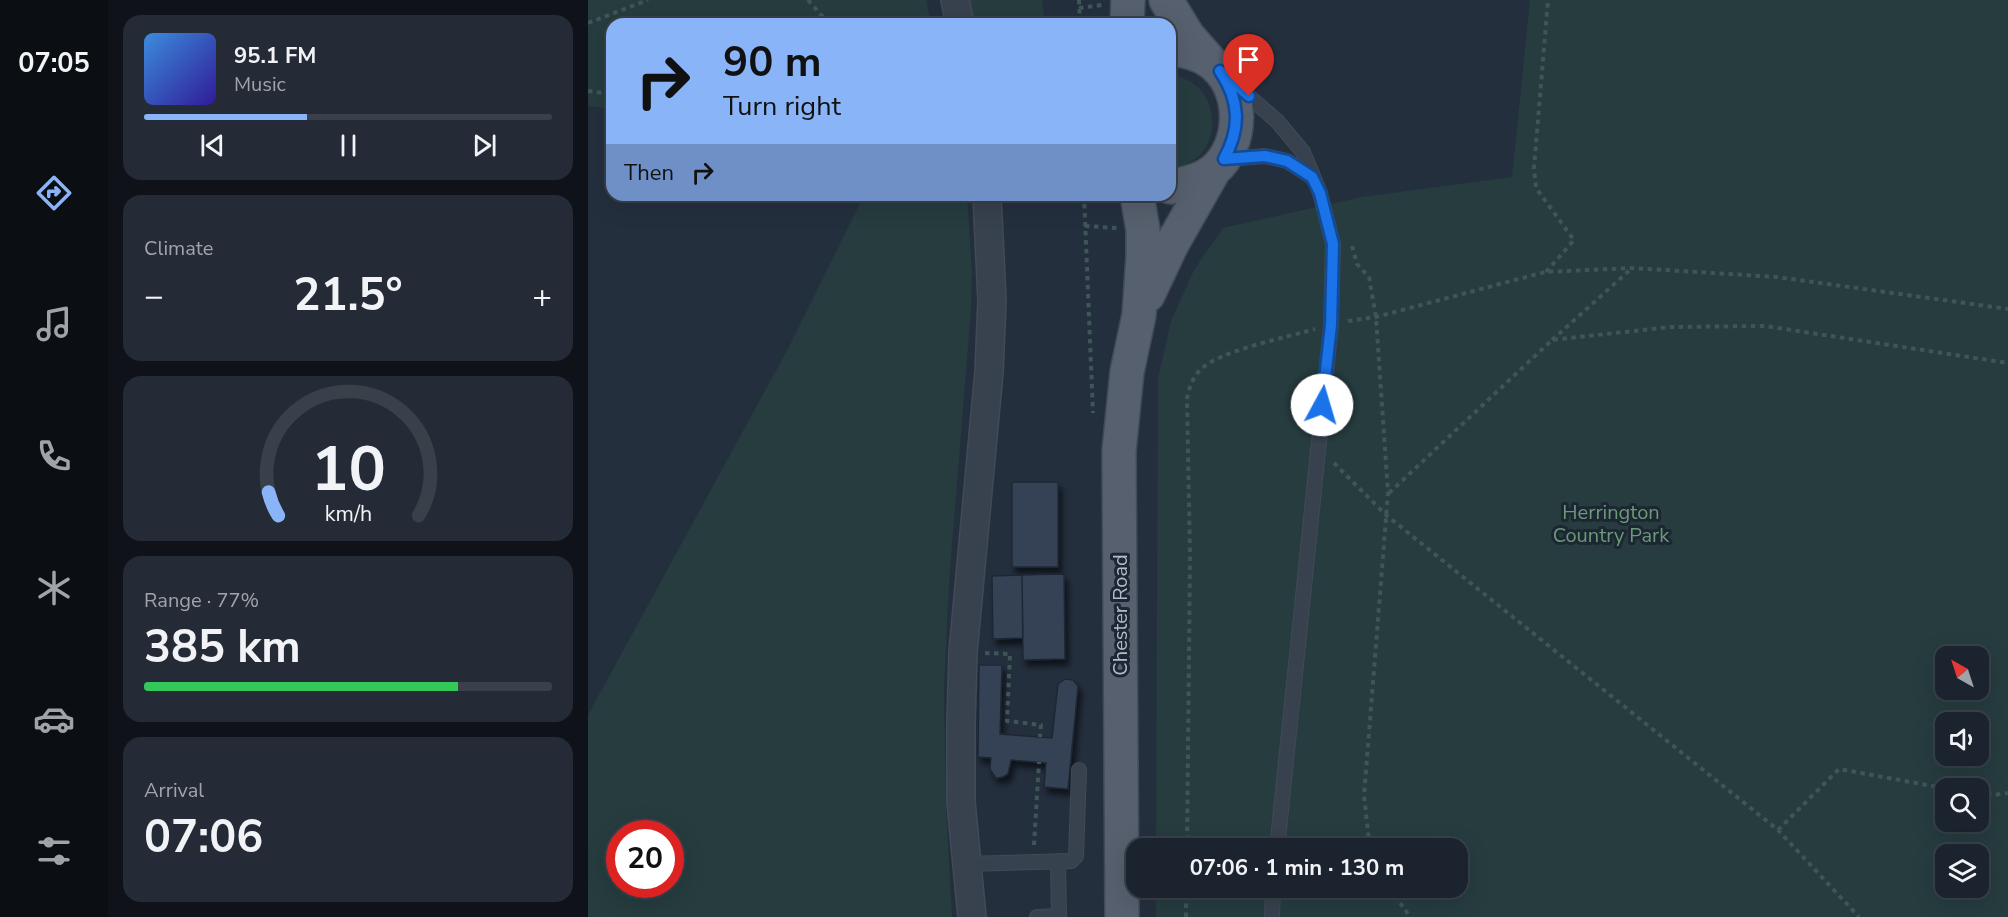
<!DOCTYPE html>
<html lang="en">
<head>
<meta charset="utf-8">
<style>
	:root { --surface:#1b232e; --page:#242b36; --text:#f1f3f6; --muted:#a0a4aa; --line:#39404a; --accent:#8ab4f8 }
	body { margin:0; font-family:"Nunito Sans",sans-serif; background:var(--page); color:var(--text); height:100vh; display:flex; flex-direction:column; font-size:22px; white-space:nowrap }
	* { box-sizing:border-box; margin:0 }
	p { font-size:20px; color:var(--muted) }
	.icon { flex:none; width:33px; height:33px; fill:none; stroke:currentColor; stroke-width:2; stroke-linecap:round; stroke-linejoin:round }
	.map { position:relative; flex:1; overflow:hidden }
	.details { display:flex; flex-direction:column; gap:15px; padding:15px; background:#0f1319; width:480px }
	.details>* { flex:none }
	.hud { position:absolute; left:18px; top:18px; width:570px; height:183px; border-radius:18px; box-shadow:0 6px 24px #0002,0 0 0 2px var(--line); background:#8ab4f8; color:#111; overflow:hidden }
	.needle { width:39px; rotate:321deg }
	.controls { position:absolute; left:1347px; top:646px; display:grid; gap:12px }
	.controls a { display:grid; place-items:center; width:54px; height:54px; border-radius:12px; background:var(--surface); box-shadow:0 6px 24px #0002,0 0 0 2px var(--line); font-size:30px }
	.speed { position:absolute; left:18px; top:820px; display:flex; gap:12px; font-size:30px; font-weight:700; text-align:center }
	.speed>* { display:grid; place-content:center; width:78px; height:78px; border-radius:50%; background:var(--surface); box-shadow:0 6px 24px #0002,0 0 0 2px var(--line); line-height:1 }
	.speed .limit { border:9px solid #d22; background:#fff; color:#111 }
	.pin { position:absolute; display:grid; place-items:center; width:51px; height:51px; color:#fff; margin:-62px -26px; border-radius:50% 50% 50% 0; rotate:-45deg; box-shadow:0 0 6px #0007 }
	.pin .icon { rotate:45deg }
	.me { position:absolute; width:66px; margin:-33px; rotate:6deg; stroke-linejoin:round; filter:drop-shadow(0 0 4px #0008) }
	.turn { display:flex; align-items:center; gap:21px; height:126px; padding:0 18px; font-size:27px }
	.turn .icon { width:78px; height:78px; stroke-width:2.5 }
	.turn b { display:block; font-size:42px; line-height:51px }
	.then { display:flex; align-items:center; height:57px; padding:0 18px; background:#0003; gap:12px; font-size:22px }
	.big { font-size:45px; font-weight:700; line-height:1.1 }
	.details .card { flex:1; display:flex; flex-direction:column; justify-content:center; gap:9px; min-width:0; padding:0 21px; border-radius:18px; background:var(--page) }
	.details .dial { align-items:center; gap:0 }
	.dial svg { height:156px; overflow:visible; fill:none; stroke:var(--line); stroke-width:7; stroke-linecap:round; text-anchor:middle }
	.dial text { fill:var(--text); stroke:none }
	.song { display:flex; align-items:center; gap:18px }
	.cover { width:72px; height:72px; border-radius:9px; background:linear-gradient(135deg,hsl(210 70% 55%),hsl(250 70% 35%)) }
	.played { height:6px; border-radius:3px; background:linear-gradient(90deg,var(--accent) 40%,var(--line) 40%) }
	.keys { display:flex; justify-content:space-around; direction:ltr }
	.heat { display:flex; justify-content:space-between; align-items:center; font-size:33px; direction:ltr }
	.charge { height:9px; border-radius:4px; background:linear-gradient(90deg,#34c759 77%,var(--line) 0) }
	.trip { position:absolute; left:538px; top:838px; width:342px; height:60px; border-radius:18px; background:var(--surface); box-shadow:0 6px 24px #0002,0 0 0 2px var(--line); font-weight:700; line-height:60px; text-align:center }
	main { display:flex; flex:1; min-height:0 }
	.dock { display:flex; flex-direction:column; width:108px; justify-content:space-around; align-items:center; background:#0b0e12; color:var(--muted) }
	.dock .icon { width:42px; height:42px }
	.dock .selected { color:var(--accent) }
	.dock b { font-size:27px; color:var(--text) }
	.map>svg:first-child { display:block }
	.green { fill:#263c3f; fill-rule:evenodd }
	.building { fill:#364354; stroke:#1f2835; stroke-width:1.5; filter:url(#shadow) }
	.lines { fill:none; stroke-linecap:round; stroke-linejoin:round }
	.service-casing { stroke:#414a57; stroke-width:16 }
	.minor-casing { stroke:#414a57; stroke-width:30 }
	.primary-casing { stroke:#414a57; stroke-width:36 }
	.path { stroke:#3f5557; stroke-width:4; stroke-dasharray:4.5 4.5; stroke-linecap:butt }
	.service { stroke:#38414e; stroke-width:14 }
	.minor { stroke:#38414e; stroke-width:27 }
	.primary { stroke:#56606e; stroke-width:33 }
	.route-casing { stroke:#114b97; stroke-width:15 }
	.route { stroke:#1a73e8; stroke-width:10 }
	.labels { text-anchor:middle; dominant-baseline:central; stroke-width:6; stroke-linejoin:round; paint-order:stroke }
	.park-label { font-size:20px; fill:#6b9a76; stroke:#1d2633 }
	.street-label { font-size:20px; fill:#b4bcc9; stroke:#1d2633 }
</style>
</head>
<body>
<main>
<nav class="dock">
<b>07:05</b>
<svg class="icon selected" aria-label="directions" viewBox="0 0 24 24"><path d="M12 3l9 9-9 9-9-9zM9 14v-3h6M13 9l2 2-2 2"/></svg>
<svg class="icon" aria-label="music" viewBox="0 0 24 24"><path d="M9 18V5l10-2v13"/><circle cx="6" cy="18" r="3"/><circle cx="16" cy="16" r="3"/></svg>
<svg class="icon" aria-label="phone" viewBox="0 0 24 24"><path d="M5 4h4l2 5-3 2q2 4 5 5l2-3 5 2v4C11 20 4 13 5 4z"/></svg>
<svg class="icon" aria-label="climate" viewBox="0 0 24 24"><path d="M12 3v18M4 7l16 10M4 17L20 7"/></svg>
<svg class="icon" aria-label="car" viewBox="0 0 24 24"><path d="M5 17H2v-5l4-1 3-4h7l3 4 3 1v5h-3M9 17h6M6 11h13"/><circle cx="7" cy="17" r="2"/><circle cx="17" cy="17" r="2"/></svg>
<svg class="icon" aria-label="filters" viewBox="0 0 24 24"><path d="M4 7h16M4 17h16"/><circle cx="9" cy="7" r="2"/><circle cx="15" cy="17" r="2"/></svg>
</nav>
<section class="details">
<div class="card">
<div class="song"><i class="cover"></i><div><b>95.1 FM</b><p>Music</p></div></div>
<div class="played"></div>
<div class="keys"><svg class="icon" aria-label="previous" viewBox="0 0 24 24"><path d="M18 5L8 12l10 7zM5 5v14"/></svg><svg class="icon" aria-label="pause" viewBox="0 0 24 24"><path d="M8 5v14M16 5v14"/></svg><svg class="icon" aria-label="next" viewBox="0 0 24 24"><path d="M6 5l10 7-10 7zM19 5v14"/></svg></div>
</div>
<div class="card"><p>Climate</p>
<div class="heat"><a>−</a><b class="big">21.5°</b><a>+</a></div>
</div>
<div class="card dial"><svg viewBox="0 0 100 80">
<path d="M14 69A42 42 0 1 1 86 69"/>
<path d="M14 69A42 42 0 0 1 9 57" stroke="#8ab4f8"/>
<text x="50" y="56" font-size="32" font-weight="700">10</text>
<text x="50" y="72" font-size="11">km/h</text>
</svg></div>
<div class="card"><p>Range · 77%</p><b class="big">385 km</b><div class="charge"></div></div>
<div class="card"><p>Arrival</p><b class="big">07:06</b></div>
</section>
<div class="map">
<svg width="1420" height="917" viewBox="0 0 1420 917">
	<defs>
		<filter id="shadow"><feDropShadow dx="3.5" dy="6" stdDeviation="3" flood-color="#0009"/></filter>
	</defs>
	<rect width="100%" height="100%" fill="#242f3e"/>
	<path class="green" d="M0,0H338L343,24H24V109L0,106Z
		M382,0H454L457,24H387Z
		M942,0H1420V917H568L567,888H870V849H568L570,378L583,321L606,270L635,228L774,197L924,177ZM1358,657H1390V690H1358ZM1358,723H1390V756H1358ZM1358,789H1390V822H1358ZM1358,855H1390V888H1358Z
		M582,75C639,81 638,165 582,168Z
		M276,195H379L384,272L383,309L361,583L356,689L358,804L364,917H0V715L202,345ZM32,834H82V885H32Z"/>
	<path class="building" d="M424,482H470V567H424Z
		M476,574L477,659L435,660L434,575Z
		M434,575L435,638L405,639L404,576Z
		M391,665H414L412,734L464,738L470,684L477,679L485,680L490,686L480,789L456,787L458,763L423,760L420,774L415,777L408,778L402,769L403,758L390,757Z"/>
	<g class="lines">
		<defs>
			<path id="service" d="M651,88L689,121L715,152L732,193L745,244L743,325L689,849
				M638,159L677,156L699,161L724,177
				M470,861L471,917
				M379,864L483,861L488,856L491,770
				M449,917L471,916
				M684,917L685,888"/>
			<path id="minor" d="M367,0L372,24
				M384,917L373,802V722L375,652L401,372L404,301L399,195"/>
			<path id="primary" d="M578,0L600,36L622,61
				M539,24L540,0
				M582,49C596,50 609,53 621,61C657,85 657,145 625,171C612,181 597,183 582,187
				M560,295L584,244L626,170
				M534,917L531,451L539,372L551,315L555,256V230L549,195"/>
		</defs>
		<use href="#service" class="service-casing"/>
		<use href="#minor" class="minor-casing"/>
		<use href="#primary" class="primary-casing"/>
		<path class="path" d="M220,0L241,24
			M491,0L492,24
			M491,8L514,5
			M0,23L60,0
			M0,91L24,94
			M496,195L505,413
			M497,226L529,228
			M764,246L769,264L781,277L788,317L800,493L776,796L782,849
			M958,272L986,240L948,188L946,168L960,0
			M760,321L788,317L957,272L1044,268L1189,277L1420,309
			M964,340L1043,269
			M746,463L798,515L1190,830L1271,917
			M801,493L964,340L1081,327L1177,326L1420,363
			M397,653L422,654L419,721L453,725L452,737
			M1390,793L1406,795L1420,793
			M1190,830L1251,769L1361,789
			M446,845L451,762
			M599,849L602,556L599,399C601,388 604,379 612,370C630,351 700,337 727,329
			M802,888L822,917
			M598,917V888"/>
		<use href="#service" class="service"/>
		<use href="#minor" class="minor"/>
		<use href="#primary" class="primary"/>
	</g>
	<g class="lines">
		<defs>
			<path id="route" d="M661,96L632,71C652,101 653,128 636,159L677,156L699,161L724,177L732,193L745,244L743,325L734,405"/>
		</defs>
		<use href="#route" class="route-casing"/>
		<use href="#route" class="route"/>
	</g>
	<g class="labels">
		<g class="park-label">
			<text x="1023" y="512">Herrington<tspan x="1023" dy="23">Country Park</tspan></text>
		</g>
		<g class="street-label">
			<text transform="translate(532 615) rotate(-90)">Chester Road</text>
		</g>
	</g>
</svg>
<div class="controls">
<a><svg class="needle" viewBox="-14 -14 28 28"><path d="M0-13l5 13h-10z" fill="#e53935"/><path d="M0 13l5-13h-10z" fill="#a0a4aa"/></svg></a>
<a><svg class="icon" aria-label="sound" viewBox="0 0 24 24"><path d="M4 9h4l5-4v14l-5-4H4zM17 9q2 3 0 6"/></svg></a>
<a><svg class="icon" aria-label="search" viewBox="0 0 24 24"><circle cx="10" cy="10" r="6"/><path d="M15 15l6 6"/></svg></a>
<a><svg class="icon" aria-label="layers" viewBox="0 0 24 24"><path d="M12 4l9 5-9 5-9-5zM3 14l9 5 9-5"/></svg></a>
</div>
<div class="speed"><div class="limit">20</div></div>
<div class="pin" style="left:661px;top:96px;background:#d93025"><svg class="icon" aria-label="arrive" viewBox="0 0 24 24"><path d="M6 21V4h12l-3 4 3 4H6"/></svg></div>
<svg class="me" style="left:734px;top:405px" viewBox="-20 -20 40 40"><circle r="19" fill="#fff"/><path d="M0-13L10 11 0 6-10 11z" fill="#1a73e8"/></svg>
<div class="trip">07:06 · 1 min · 130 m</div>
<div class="hud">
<div class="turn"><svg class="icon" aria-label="right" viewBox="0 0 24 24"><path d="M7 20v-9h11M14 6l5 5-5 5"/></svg><div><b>90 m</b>Turn right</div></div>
<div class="then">Then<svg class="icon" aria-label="right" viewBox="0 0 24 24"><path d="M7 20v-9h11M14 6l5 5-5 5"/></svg></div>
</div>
</div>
</main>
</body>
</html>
